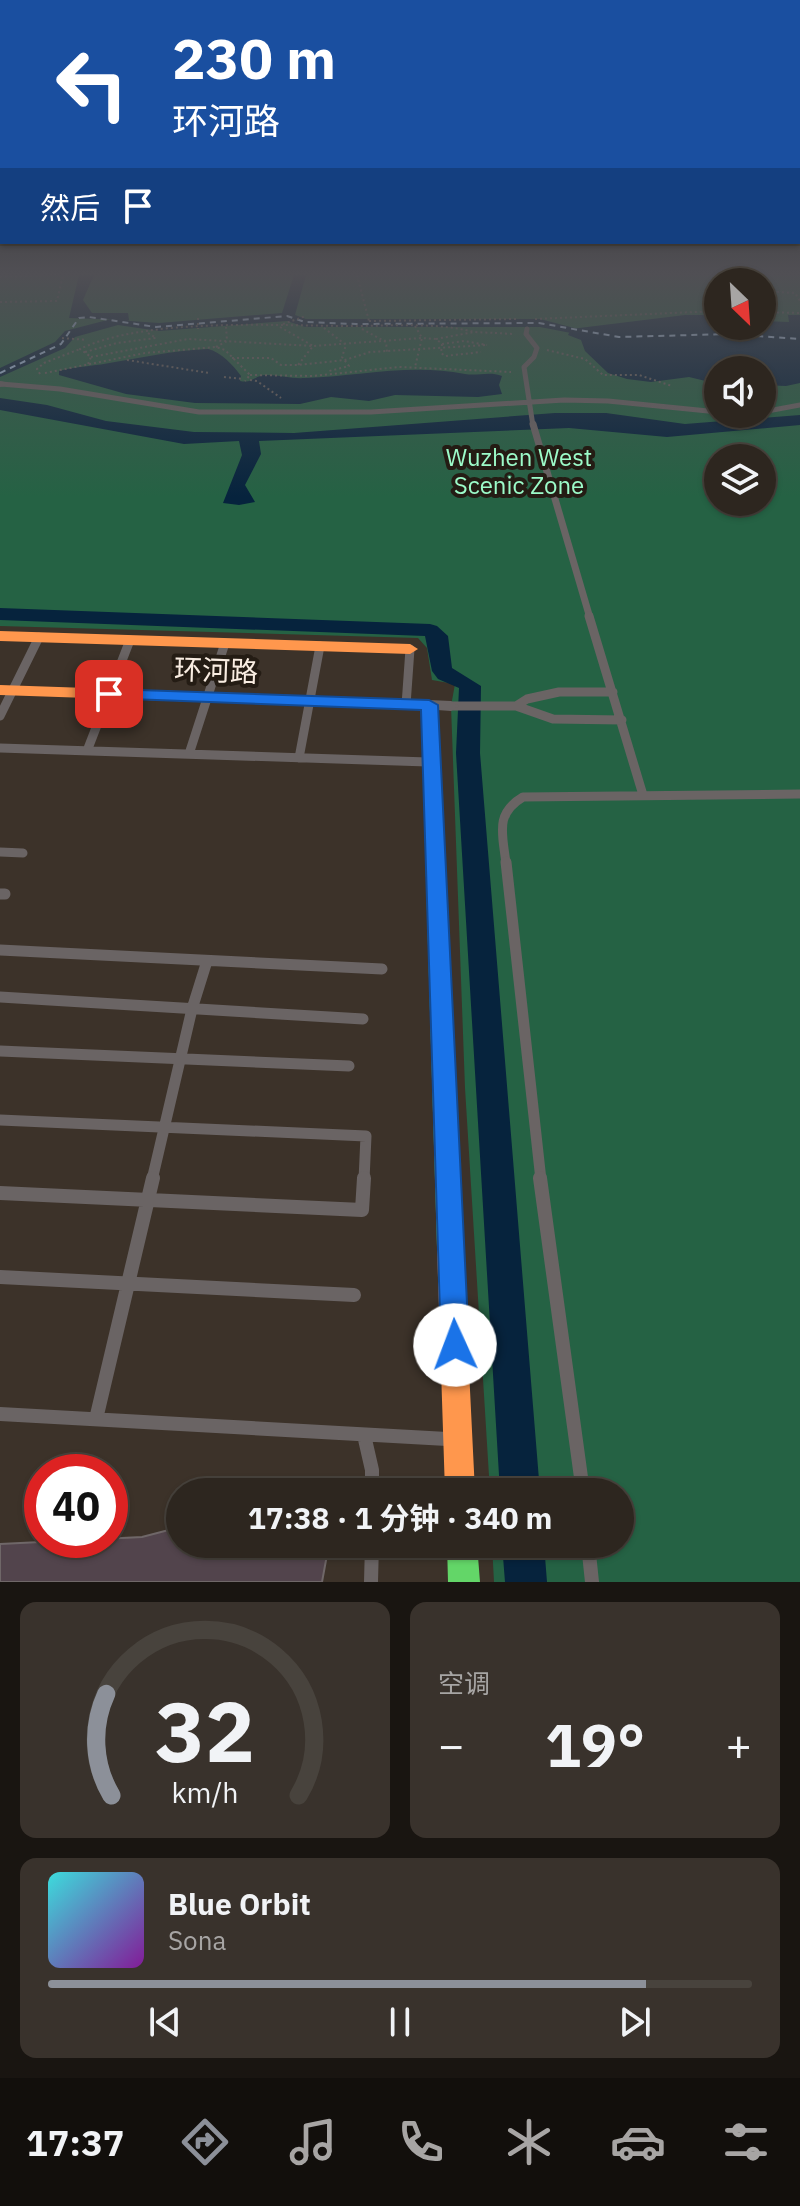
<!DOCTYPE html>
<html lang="zh">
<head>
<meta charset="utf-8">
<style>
	:root { --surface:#2d261f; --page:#39322c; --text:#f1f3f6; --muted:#a7a5a4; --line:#48433d; --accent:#8c9099 }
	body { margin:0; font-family:"IBM Plex Sans","Noto Sans SC",sans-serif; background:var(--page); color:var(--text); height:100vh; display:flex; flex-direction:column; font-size:30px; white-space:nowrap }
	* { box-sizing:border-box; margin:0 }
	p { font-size:26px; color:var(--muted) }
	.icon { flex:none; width:44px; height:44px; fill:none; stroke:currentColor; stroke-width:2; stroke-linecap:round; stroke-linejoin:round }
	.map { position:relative; height:1582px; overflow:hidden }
	.side { display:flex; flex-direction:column; gap:20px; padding:20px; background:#191511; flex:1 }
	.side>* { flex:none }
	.guide { position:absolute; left:0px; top:0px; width:800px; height:244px; box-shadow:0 2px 6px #0004,0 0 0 2px var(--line); background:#1a4fa0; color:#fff; overflow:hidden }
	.needle { width:52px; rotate:155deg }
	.controls { position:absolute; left:704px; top:268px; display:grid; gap:16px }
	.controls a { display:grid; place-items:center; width:72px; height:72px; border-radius:50%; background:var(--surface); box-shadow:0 2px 6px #0004,0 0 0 2px var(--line); font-size:40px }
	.speed { position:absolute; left:24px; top:1454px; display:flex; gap:16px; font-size:40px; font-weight:700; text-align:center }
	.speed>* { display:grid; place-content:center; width:104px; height:104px; border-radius:50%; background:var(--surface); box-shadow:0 2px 6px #0004,0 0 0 2px var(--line); line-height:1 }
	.speed .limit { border:12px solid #d22; background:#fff; color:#111 }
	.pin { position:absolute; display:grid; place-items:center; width:68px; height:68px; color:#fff; margin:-34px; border-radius:16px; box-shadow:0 4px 12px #0006 }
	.me { position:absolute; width:88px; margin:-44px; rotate:358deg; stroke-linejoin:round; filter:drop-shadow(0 0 6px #0008) }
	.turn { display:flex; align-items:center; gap:28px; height:168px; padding:0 40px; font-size:36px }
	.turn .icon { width:104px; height:104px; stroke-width:2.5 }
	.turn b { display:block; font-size:56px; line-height:68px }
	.then { display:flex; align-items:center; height:76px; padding:0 40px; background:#0003; gap:16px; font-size:30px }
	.big { font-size:60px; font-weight:700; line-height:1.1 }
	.side .card { flex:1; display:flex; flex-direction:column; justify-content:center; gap:12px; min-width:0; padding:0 28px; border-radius:16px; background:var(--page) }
	.side .dial { align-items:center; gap:0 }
	.dial svg { height:208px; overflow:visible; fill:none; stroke:var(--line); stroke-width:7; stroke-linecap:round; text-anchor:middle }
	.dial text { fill:var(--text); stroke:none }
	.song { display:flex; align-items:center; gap:24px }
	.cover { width:96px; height:96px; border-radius:12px; background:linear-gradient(135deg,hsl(180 70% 55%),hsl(290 70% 35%)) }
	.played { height:8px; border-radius:4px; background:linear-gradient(90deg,var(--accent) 85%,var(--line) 85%) }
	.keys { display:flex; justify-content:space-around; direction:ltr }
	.heat { display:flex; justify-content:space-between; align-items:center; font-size:44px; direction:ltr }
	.side .tiles { flex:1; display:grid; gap:20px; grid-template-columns:1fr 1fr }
	.card:last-child { grid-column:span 2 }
	.trip { position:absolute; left:166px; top:1478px; width:468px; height:80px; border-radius:40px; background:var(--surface); box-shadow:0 2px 6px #0004,0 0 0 2px var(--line); font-weight:700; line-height:80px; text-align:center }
	.dock { display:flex; height:128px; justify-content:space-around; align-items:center; background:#120f0c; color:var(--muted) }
	.dock .icon { width:56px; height:56px }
	.dock .active { color:var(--accent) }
	.dock b { font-size:36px; color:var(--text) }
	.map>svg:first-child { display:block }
	.green { fill:#256244; fill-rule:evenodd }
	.water { fill:#06233d }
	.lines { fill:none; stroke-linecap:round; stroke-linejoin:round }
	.canal { fill:#06233d; fill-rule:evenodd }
	.ferry { stroke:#b1d0f1; stroke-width:2; stroke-dasharray:6 5; stroke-linecap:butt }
	.building { fill:#52444c; stroke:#6f6768; stroke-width:2 }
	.path { stroke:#6a6461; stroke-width:2; stroke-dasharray:2 3; stroke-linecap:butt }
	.lane-far4 { stroke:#6a6464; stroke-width:5 }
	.lane-far3 { stroke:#6a6464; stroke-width:7 }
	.lane-far2 { stroke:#6a6464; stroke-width:9 }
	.lane-far1 { stroke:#6a6464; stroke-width:11 }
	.lane { stroke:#6a6464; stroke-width:14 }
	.street { fill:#6a6464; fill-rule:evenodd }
	.fast { fill:#63d668; fill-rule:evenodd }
	.slow { fill:#ff974d; fill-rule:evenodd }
	.route { fill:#1a73e8; stroke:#114b97; stroke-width:2 }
	.labels { text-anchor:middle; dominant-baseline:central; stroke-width:8; stroke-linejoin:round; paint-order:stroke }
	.far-park-label { font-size:24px; fill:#9cfbc9; stroke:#241c14 }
	.street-label { font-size:28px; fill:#f9ede2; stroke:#241c14 }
</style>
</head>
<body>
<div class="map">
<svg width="800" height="1582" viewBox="0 0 800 1582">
	<rect width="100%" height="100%" fill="#3c3229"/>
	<path class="green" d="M0,275H800V1582H494L492,1544H620V1492H490L465,1088L451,706L455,684L432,680L427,648L418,638L0,626ZM718,282H762V326H718ZM718,370H762V414H718ZM718,458H762V502H718Z"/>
	<path class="water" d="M79,275H94L83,300L92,313H128L129,320L69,318Z
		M685,315H718V326H762V321L789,322L788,315H800V383L786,386L762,385V370H718V384L689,377L651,382L627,379L608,373L585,351L581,340L568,335L571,329Z
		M208,349C221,352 233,365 241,376L240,381C253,384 254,375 267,375C280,375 292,379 305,378C360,376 411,363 465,374C478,376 490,371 502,376L499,385L502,394L478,397L395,395L369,401L331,397L300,404L195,403L126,394L59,375V371C78,366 96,366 115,362C146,357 176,350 208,349Z
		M0,398L47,405L106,421L194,432L294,433L555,413H606L685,424L800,415V425L667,437L569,428L259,441L261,454L245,485L255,502L239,505L223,503L242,455L239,441L184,444L0,410Z"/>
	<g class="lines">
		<path class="canal" d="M294,275H306L295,315L306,319H540L578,329L571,333L540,327H305L287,321L159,331L118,325L75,337L65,348L0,377V368L55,342L65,331L119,317L130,321L159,323L282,313Z
			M0,608L430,624L437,626L448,636L452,668L481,686L480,753L540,1492H500L456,753L459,688L438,679L432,671L425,636L0,620Z
			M502,1544H544L547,1582H505Z"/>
		<path class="ferry" d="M0,373L61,344L79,318L89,317L156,327L287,316L305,322L356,324L539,323L619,337L729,334L800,339"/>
	</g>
	<path class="building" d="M180,1527V1544H329L322,1582H0V1544L142,1537Z"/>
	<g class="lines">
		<path class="path" d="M357,275L369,321
			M0,277L56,275
			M762,291L795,293L800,301
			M0,302L57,301L63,275
			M715,303L718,307
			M762,312L800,313
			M198,318V329
			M535,319L718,311
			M369,321L518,319
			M283,324L306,316
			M415,326L422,338L415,367
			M280,327L313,346L298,365
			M324,328L346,345L342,357L349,366L329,371
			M362,329L386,342L387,352
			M495,333L514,334
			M62,338L87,340
			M436,339L474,332L495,333
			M442,344L464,341L487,345
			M216,347L227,341L226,327
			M547,350L585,359L603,375H639L672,386
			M85,352L117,343L156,338L148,333
			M91,357L188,339L313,346L422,338L436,339L442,344L441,353L445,356L481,352
			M232,358H271L281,365H298L345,360L370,352L487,345
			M127,360L209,373
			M88,364L91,357L80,349C146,317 277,326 352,326C393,326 435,322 474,332
			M45,373L145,353L216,347L225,350L250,375L245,381
			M40,374L37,369L44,363L80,349
			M250,375L313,376L399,367L511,372
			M224,377L243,379
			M250,380L257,381L281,398"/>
		<path class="lane-far4" d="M527,329L526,334L537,348L534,357L524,367L533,426
			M1,384L60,389L199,412H371L564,400L608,401L718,412
			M762,412L800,405"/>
		<path class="lane-far3" d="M533,424L590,618"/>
		<path class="lane-far2" d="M589,616L643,795
			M406,705L410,649
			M451,706H516L527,699L559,692H613
			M516,706L553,719L622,720
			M0,716L39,637
			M0,748L428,762
			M87,751L130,640
			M189,754L225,643
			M299,758L320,646
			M0,852L23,853
			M506,864C503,835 494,814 523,797L800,794"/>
		<path class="lane-far1" d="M506,862L541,1180
			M0,894H5
			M0,950L382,969
			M0,997L363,1019
			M0,1051L349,1066
			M0,1120L366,1136L364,1180
			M152,1180L192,1009L207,961"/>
		<path class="lane" d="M540,1178L583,1492
			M0,1193L362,1210L364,1178
			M0,1277L354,1295
			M0,1414L447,1439
			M96,1419L153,1178
			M364,1435L372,1470V1492
			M588,1544L592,1582
			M371,1582L372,1544"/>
		<path class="street" d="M0,381L5,382V386L0,387Z
			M429,700L451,701L459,706L451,711L423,709L421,705Z"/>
		<path class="fast" d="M321,696L429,700L437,705L463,1247L459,1255L450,1258L441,1255L437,1247L421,710L315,704L313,701L315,698Z
			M447,1544H477L480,1582H448Z"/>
		<path class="slow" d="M0,631L410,644L418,649L410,654L0,641Z
			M0,685L321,696L329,701L321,706L0,695Z
			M450,1236L459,1239L463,1247L475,1492H445L437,1247L441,1239Z"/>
	</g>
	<linearGradient id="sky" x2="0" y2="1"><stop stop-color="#211c17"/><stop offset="0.55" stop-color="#504f54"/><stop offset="1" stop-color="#504f54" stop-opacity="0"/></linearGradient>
	<rect width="800" height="497" fill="url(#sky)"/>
	<path class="route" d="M109,689L429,700L438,705L469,1345L465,1354L455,1358L445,1354L441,1345L421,710L103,698L101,694Z"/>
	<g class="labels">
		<g class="far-park-label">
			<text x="519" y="457">Wuzhen West<tspan x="519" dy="28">Scenic Zone</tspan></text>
		</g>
		<g class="street-label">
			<text transform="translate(216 670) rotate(2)">环河路</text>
		</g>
	</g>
</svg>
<div class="controls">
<a><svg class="needle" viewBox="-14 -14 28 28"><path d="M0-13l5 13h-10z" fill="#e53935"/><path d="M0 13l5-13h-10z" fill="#a7a5a4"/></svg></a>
<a><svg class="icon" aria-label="sound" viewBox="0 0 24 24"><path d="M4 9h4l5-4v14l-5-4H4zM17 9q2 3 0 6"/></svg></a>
<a><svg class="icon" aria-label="layers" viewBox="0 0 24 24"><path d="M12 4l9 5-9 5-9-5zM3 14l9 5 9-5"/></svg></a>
</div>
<div class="speed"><div class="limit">40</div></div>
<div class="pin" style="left:109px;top:694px;background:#d93025"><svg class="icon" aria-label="arrive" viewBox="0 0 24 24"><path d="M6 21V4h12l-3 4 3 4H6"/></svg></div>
<svg class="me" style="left:455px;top:1345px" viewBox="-20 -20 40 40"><circle r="19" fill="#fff"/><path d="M0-13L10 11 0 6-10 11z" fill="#1a73e8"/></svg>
<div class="trip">17:38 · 1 分钟 · 340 m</div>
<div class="guide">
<div class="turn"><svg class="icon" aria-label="left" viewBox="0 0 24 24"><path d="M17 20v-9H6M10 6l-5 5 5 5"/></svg><div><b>230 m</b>环河路</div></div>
<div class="then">然后<svg class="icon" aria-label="arrive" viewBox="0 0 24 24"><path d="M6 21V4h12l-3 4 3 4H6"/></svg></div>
</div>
</div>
<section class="side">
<div class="tiles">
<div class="card dial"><svg viewBox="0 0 100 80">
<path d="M14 69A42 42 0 1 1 86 69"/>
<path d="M14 69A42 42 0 0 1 12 30" stroke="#8c9099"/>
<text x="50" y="56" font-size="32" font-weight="700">32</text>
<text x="50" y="72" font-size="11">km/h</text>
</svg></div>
<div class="card"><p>空调</p>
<div class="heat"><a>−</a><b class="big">19°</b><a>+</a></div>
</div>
<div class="card">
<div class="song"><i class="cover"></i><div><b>Blue Orbit</b><p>Sona</p></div></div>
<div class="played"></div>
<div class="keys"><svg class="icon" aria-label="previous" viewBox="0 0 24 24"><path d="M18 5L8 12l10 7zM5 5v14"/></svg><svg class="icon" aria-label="pause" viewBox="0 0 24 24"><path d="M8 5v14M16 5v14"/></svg><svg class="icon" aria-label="next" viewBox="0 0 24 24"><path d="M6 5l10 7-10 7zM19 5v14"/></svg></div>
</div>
</div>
</section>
<nav class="dock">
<b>17:37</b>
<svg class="icon active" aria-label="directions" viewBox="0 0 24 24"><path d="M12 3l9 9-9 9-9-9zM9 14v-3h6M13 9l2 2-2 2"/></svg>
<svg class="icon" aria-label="music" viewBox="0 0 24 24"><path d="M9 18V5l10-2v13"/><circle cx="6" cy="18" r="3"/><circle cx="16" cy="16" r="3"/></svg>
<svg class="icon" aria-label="phone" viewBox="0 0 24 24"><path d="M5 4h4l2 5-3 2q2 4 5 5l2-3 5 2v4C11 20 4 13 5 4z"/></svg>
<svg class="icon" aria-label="climate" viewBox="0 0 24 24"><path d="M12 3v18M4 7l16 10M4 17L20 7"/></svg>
<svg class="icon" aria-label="car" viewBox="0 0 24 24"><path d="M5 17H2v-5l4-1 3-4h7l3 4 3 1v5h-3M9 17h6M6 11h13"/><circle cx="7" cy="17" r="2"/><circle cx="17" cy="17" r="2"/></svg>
<svg class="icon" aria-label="filters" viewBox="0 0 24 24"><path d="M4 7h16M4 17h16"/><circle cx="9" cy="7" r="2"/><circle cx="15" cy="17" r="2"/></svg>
</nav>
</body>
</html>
